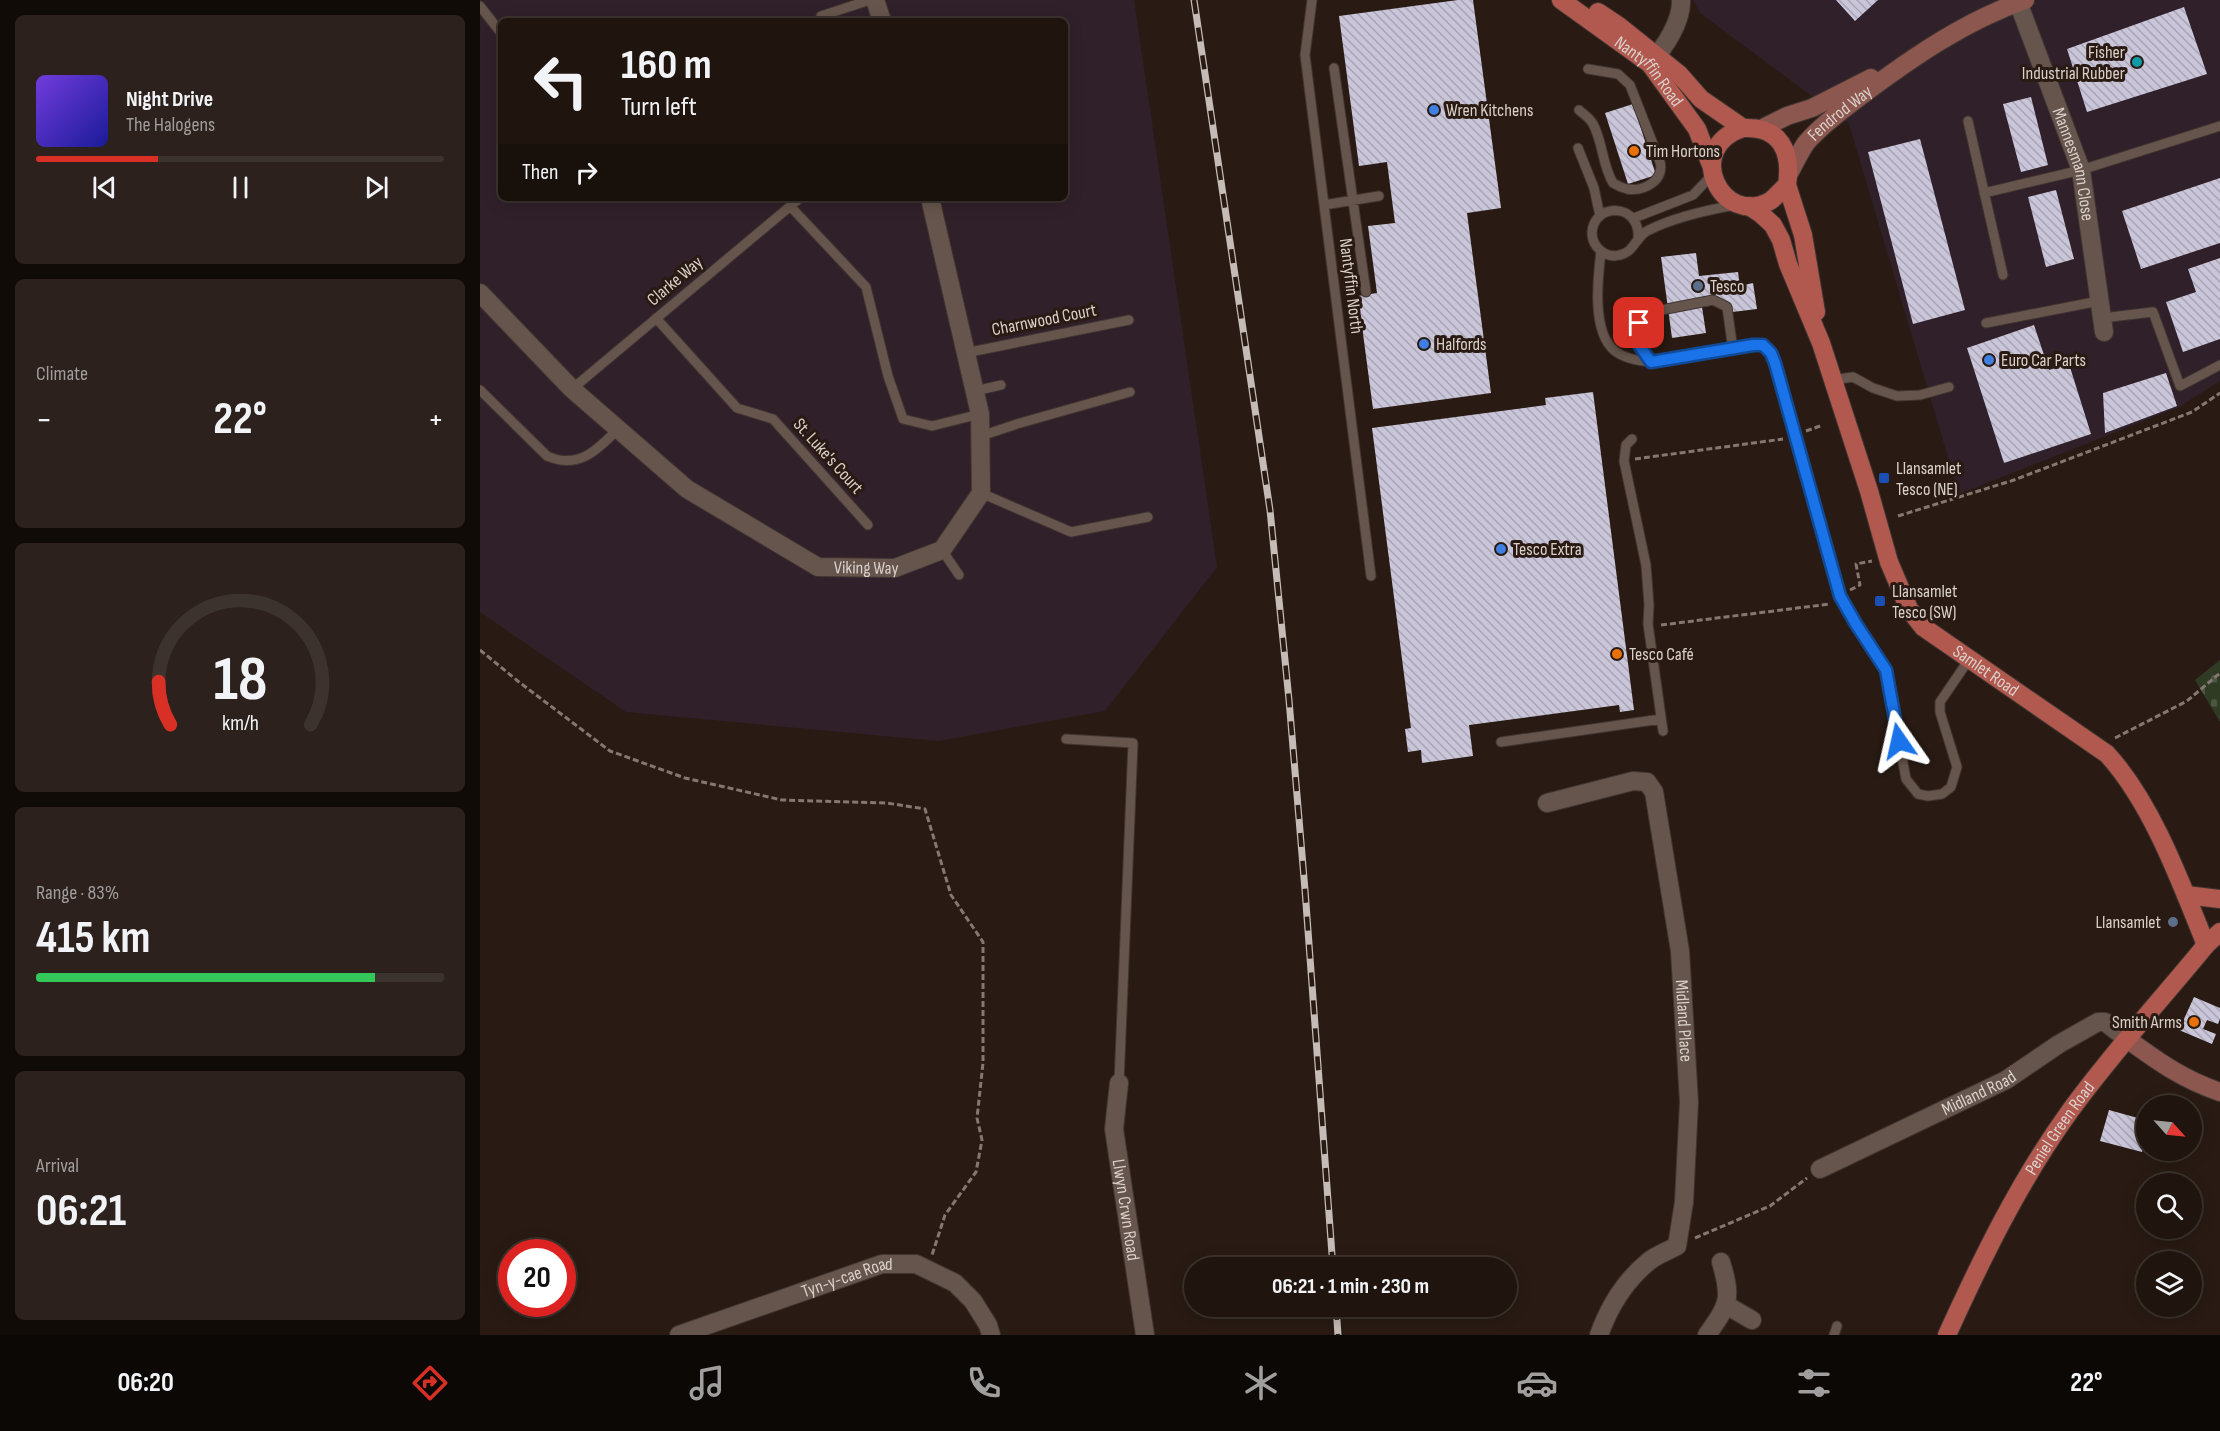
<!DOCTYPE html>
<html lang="en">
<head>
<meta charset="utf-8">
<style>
	:root { --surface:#1f140e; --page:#2c211c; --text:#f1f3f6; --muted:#a19e9e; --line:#3c332e; --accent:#d93025 }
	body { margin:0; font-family:"Sofia Sans Condensed",sans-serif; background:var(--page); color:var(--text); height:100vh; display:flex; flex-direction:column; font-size:22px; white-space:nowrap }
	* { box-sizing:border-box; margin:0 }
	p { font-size:20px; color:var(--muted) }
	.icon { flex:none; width:33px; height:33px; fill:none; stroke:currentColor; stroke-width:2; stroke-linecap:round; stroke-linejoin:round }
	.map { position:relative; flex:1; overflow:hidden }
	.sheet { display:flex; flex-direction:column; gap:15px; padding:15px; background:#110b08; width:480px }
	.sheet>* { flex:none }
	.hud { position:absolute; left:18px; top:18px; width:570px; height:183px; border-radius:9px; box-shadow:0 3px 15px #0003,0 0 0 2px var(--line); background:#1f140e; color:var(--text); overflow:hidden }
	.needle { width:39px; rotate:117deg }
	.buttons { position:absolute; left:1656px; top:1095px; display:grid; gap:12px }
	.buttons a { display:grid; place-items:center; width:66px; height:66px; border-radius:50%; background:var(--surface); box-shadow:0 3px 15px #0003,0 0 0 2px var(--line); font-size:30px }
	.speed { position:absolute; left:18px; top:1239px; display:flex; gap:12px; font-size:30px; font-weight:700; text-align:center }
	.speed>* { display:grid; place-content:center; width:78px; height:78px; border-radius:50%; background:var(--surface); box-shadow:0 3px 15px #0003,0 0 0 2px var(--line); line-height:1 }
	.speed .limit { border:9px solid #d22; background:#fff; color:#111 }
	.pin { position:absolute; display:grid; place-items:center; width:51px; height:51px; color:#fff; margin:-26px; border-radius:12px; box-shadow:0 3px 9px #0006 }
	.me { position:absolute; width:66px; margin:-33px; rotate:349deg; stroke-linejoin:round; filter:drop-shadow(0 0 4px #0008) }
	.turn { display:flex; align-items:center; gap:21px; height:126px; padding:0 24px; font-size:27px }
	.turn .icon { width:78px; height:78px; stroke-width:2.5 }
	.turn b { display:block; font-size:42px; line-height:51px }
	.then { display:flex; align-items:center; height:57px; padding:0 24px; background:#0003; gap:12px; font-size:22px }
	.big { font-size:45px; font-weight:700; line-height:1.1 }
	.sheet .widget { flex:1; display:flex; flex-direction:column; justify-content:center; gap:9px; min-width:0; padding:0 21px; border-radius:9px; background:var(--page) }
	.sheet .dial { align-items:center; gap:0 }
	.dial svg { height:156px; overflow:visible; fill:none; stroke:var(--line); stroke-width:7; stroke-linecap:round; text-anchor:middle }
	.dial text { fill:var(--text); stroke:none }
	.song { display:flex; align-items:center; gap:18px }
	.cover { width:72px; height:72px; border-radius:9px; background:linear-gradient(135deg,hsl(260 70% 55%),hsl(240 70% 35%)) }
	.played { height:6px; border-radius:3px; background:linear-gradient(90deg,var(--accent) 30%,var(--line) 30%) }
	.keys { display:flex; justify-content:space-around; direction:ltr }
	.heat { display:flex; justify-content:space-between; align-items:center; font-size:33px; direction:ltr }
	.charge { height:9px; border-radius:4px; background:linear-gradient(90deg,#34c759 83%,var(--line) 0) }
	.trip { position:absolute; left:704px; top:1257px; width:333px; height:60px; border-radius:30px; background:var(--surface); box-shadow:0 3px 15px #0003,0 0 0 2px var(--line); font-weight:700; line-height:60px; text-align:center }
	.dock { display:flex; height:96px; justify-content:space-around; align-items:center; background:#0c0806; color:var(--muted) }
	.dock .icon { width:42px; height:42px }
	.dock .selected { color:var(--accent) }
	.dock b { font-size:27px; color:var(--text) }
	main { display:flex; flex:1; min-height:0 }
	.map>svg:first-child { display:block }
	.commercial { fill:#30202a; fill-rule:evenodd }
	.cemetery { fill:url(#cemetery-stones) }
	.building { fill:url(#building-back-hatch) }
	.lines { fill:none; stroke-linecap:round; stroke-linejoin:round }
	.lane-casing { stroke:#413632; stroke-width:11 }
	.street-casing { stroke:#413632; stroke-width:20 }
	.secondary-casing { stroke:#413632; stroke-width:20 }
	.primary-casing { stroke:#413632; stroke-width:20 }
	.path { stroke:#847871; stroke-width:3; stroke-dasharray:6 3; stroke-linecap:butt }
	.lane { stroke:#66554c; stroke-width:9 }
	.street { stroke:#66554c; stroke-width:18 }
	.secondary { stroke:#8c574e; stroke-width:18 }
	.primary { stroke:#b1594f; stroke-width:18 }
	.rail-casing { stroke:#c6bcb7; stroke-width:7 }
	.rail { stroke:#291b13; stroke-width:4.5; stroke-dasharray:14; stroke-linecap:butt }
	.route-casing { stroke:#114b97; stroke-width:15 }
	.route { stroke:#1a73e8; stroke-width:10 }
	.culture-dot { fill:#0f9aa8; stroke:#291b13; stroke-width:2 }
	.shop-dot { fill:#3f7fe0; stroke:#291b13; stroke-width:2 }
	.food-dot { fill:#e8710a; stroke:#291b13; stroke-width:2 }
	.service-dot { fill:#5c6f8a; stroke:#291b13; stroke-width:2 }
	.transit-dot { fill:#1a4fb4; stroke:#291b13; stroke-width:2 }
	.labels { text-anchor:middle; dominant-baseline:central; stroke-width:6; stroke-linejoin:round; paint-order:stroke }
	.poi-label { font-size:18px; fill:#dad0cb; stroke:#291b13; text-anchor:start }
	.street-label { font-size:18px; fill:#dad0cb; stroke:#291b13 }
</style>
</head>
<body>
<main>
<section class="sheet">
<div class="widget">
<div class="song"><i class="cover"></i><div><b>Night Drive</b><p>The Halogens</p></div></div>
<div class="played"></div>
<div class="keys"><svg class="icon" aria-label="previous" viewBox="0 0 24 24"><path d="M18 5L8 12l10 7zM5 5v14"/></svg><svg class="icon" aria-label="pause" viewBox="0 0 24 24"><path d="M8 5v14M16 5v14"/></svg><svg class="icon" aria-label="next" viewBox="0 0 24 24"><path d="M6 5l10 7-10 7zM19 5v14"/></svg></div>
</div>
<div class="widget"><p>Climate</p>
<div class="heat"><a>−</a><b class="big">22°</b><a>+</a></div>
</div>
<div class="widget dial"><svg viewBox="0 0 100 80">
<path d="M14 69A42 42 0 1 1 86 69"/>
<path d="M14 69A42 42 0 0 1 8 47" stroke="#d93025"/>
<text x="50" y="56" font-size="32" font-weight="700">18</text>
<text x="50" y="72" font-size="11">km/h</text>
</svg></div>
<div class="widget"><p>Range · 83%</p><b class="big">415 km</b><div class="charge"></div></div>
<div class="widget"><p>Arrival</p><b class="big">06:21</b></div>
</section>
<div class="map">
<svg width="1740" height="1335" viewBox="0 0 1740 1335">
	<defs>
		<pattern id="cemetery-stones" width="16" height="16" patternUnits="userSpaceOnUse" patternTransform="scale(1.5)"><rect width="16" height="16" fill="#2f3b23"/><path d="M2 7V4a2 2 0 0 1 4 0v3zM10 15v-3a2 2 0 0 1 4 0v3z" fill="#4d5642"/></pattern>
		<pattern id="building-back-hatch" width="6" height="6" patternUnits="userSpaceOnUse" patternTransform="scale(1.5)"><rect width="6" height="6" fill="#cac6da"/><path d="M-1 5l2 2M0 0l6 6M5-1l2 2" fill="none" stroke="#a8a4b3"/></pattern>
	</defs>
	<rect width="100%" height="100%" fill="#291b13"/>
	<path class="commercial" d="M0,0H654L737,567L625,711L458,741L146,712L0,612ZM21,21H585V198H21Z
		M1213,0H1740V381L1699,407L1479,494L1369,124L1220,13Z"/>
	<path class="cemetery" d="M1740,660V722L1715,680Z"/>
	<path class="building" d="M978,0H993L1021,208L987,213L1011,393L893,409L878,296L897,293L888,226L915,223L907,162L879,166L859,16Z
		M1356,0H1398L1375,21Z
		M1704,7L1727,74L1607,112L1587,49Z
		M1551,97L1568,165L1541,172L1523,104Z
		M1153,104L1176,175L1148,184L1125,113Z
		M1440,139L1485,310L1433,324L1388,152Z
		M1740,178V243L1661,269L1642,211Z
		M1576,190L1594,259L1566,267L1548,197Z
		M1216,253L1219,276L1258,272L1260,286L1273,283L1277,309L1244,313L1245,304L1222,307L1226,333L1192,338L1181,257Z
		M1740,258V339L1703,352L1686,302L1716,292L1708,269Z
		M1554,325L1569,370L1589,364L1611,434L1524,463L1487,348Z
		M1686,373L1697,406L1625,433L1623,393Z
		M1113,392L1154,710L1140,712L1139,705L989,725L993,756L942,763L941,750L928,752L925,729L931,728L892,428L1066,405L1065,398Z
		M1714,997L1740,1008V1019L1738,1024L1727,1020L1723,1029L1736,1034L1732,1044L1699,1030Z
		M1629,1110L1665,1120L1660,1141L1665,1142L1662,1152L1620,1141Z"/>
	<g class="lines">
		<defs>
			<path id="lane" d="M832,0L825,55L891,576
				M0,6L21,33
				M343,21L341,16L390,0
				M854,68L886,292
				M1099,110C1103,114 1110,118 1113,124C1123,142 1122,165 1133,183C1138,186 1143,188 1147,189C1164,192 1185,180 1180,162L1150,85L1138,74L1108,69
				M1488,121L1523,275
				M1098,148L1114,188L1120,216
				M1504,193L1601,170L1740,126
				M844,205L899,196
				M310,206L386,287L408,376L423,419L452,426L500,414
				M1154,218L1213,195L1232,175
				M1158,240C1162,202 1113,202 1112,233C1112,247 1126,259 1140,255C1154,252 1155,238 1167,231C1192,218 1227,210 1255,205
				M1121,251C1118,277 1111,332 1135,351C1144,358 1159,361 1171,362L1273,345H1283L1291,353L1295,363L1360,596L1376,624L1406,670L1426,779L1438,794L1448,796L1462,794L1471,787L1477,767L1460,712V702L1490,658
				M176,318L257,408L293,419L388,525
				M1622,318L1673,312L1700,386L1740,365
				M1506,323L1619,301
				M485,353L649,320
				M1171,362L1157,342L1159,323L1171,312L1233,300L1247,307L1253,350
				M1352,380L1373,377L1393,388L1417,396L1440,395L1469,387
				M92,389L320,198
				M0,390L67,456C99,470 117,450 138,429
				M495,391L521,385
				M501,436L537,424L650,392
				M1152,439L1146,445L1144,461L1166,565L1169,605L1168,624L1183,731
				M501,493L591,532L668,517
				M462,550L479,575
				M586,739L653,743L639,1083
				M1021,742L1181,719
				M1354,1335L1357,1326"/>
			<g id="street">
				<path d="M395,0L402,21"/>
				<path id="s1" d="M1538,2L1601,170L1624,332"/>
				<path d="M1170,64C1184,48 1202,22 1201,0"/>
				<path id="s2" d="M0,293L92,389L207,489L338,567L415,568L462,550L501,493L500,414L450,198"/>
				<path id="s3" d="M1067,803L1153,781L1167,782L1174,792L1200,951L1209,1102L1204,1202L1197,1246C1188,1251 1176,1255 1168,1262C1145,1281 1129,1307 1119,1335"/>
				<path id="s4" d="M639,1083L634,1129L665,1335"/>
				<path id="s5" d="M1340,1169L1526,1080L1579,1044L1618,1022H1625L1647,1039"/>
				<path d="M1246,1305L1272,1320"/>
				<path id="s6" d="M199,1335L402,1264H436L475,1283L493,1301L508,1325L511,1335"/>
				<path d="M1227,1335C1249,1304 1252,1299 1241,1262"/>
			</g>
			<g id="secondary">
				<path d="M1281,129L1307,116L1332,108L1391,78"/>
				<path id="s7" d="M1308,175C1314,165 1319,153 1326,143C1342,124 1363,110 1382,95C1433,57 1485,21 1545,0"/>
				<path d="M1647,1039C1679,1062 1702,1079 1740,1092"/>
			</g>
			<g id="primary">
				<path id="s8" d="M1081,0L1170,64L1217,129L1231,165"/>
				<path d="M1118,12L1139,26L1199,74L1221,99L1263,128"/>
				<path d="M1263,128C1301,126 1312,152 1307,185C1301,190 1296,197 1290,201C1242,228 1202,148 1263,128Z"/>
				<path d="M1307,185L1323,235L1336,312"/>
				<path id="s9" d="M1269,206L1281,214L1293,225L1301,240L1308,264L1341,343L1389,491L1409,562L1429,609L1443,627L1627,754C1672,803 1701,883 1726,945"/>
				<path d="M1706,895L1740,899"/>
				<path id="s10" d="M1467,1335C1502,1258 1540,1180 1590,1111C1632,1053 1681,1000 1726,945L1740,932"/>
			</g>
		</defs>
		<use href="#lane" class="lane-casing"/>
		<use href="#street" class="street-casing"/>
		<use href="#secondary" class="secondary-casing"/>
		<use href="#primary" class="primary-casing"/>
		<path class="path" d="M1326,431L1343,425
			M1155,459L1303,439
			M1418,516L1534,480L1712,412L1740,393
			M1370,590L1380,585L1376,564L1392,561
			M1181,625L1350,604
			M0,650L39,682L130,751L205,778L302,800L407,803L445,809L471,895L503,942V1063L497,1118L502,1140L496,1172L465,1215L452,1255
			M1635,738L1707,701L1740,673
			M1215,1238L1290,1206L1327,1178"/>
		<use href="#lane" class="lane"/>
		<use href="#street" class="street"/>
		<use href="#secondary" class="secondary"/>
		<use href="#primary" class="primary"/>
		<defs>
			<path id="rail" d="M714,0L790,510L809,700L825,890L853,1268
				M856,1306L858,1335"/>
		</defs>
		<use href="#rail" class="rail-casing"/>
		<use href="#rail" class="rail"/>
	</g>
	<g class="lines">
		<defs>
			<path id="route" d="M1159,323L1157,342L1171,362L1273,345H1283L1291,353L1295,363L1360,596L1376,624L1406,670L1419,741"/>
		</defs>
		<use href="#route" class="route-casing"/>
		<use href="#route" class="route"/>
	</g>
	<circle class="culture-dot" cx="1657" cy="62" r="6"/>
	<g class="shop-dot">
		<circle cx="954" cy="110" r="6"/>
		<circle cx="944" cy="344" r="6"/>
		<circle cx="1509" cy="360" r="6"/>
		<circle cx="1021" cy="549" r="6"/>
	</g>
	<g class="food-dot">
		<circle cx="1154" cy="151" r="6"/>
		<circle cx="1137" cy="654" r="6"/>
		<circle cx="1714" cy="1022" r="6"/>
	</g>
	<g class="service-dot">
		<circle cx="1218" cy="286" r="6"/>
		<circle cx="1693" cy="922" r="6"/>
	</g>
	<g class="transit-dot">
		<rect x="1398" y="472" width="12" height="12" rx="3"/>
		<rect x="1394" y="595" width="12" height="12" rx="3"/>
	</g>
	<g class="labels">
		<g class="poi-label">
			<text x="1645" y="52" text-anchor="end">Fisher<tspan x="1645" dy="21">Industrial Rubber</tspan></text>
			<text x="966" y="110">Wren Kitchens</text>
			<text x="1166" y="151">Tim Hortons</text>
			<text x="1230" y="286">Tesco</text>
			<text x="956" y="344">Halfords</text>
			<text x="1521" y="360">Euro Car Parts</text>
			<text x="1416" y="468">Llansamlet<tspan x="1416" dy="21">Tesco (NE)</tspan></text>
			<text x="1033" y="549">Tesco Extra</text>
			<text x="1412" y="591">Llansamlet<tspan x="1412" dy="21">Tesco (SW)</tspan></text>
			<text x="1149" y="654">Tesco Café</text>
			<text x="1681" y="922" text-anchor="end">Llansamlet</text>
			<text x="1702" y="1022" text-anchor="end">Smith Arms</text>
		</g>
		<g class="street-label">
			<text stroke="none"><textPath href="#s8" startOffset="114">Nantyffin Road</textPath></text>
			<text stroke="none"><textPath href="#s7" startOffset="82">Fendrod Way</textPath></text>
			<text stroke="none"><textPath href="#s1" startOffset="172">Mannesmann Close</textPath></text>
			<text transform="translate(195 281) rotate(-40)">Clarke Way</text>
			<text transform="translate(871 286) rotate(83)">Nantyffin North</text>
			<text transform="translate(564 320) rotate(-11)">Charnwood Court</text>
			<text transform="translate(348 456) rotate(48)">St. Luke's Court</text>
			<text stroke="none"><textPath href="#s2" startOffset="486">Viking Way</textPath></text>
			<text stroke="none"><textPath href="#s9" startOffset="538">Samlet Road</textPath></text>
			<text stroke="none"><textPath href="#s3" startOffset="346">Midland Place</textPath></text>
			<text stroke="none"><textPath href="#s5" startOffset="176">Midland Road</textPath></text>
			<text stroke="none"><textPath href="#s10" startOffset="236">Peniel Green Road</textPath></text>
			<text stroke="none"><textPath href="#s4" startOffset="128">Llwyn Crwn Road</textPath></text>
			<text stroke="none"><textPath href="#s6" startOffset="178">Tyn-y-cae Road</textPath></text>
		</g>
	</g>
</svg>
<div class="buttons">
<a><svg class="needle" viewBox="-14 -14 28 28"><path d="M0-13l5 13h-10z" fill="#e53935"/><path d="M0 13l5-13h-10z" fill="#a19e9e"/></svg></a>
<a><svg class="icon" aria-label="search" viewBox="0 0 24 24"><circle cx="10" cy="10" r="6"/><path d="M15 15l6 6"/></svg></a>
<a><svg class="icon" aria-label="layers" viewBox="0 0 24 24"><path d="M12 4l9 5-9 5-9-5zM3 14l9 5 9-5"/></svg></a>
</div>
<div class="speed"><div class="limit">20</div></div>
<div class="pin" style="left:1159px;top:323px;background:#d93025"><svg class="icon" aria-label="arrive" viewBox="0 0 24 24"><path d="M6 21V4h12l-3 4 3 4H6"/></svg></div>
<svg class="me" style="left:1419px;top:741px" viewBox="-20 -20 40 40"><path d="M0-17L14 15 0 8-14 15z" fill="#1a73e8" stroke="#fff" stroke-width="4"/></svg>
<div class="trip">06:21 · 1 min · 230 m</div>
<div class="hud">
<div class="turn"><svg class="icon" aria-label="left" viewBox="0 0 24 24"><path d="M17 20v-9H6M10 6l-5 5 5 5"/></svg><div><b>160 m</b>Turn left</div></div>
<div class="then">Then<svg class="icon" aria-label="right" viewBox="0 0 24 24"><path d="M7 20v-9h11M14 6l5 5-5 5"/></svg></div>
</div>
</div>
</main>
<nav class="dock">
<b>06:20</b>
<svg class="icon selected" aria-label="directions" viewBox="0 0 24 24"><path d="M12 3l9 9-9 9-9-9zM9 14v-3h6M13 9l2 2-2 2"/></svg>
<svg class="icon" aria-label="music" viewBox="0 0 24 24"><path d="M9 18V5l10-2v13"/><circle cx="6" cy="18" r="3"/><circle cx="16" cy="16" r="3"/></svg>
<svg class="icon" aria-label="phone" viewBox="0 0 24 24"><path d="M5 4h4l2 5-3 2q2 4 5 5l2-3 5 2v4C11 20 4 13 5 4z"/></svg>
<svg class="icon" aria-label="climate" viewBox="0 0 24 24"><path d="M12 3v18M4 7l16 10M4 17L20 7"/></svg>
<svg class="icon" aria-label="car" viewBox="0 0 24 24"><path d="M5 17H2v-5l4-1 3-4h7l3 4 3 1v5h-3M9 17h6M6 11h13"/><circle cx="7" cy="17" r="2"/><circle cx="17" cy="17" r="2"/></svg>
<svg class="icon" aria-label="filters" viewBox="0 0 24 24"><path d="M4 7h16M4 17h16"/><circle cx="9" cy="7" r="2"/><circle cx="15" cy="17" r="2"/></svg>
<b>22°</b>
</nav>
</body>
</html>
